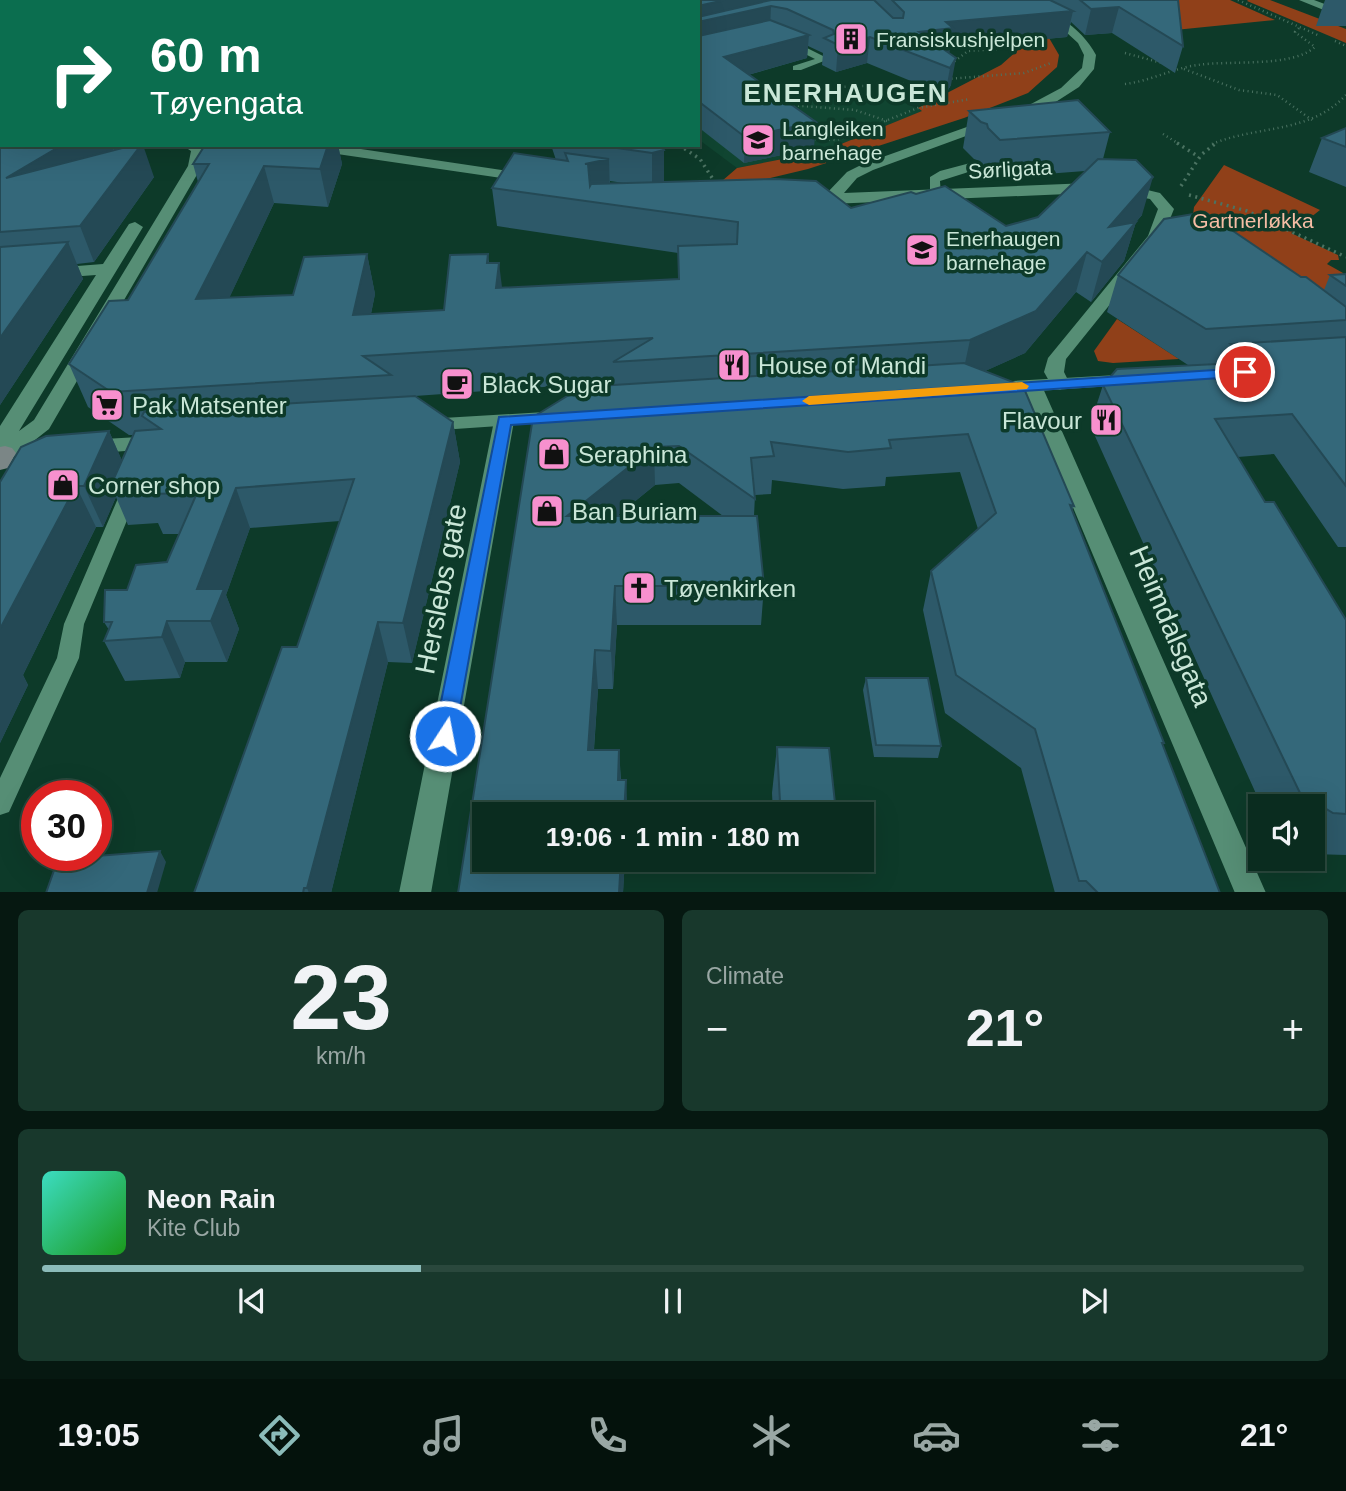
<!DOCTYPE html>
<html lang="en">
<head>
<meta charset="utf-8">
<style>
	:root { --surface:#0a2c1f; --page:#18382c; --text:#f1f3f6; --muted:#99a7a4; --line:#2a483d; --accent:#8bbbb9 }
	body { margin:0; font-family:Arial,sans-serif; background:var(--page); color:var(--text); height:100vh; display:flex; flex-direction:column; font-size:26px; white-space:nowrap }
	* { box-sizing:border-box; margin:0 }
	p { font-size:23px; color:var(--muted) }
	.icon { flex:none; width:38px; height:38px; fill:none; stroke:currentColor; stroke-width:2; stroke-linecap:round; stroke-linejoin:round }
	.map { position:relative; height:892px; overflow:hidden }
	.sheet { display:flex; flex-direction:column; gap:18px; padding:18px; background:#061811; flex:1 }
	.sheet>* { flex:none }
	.hud { position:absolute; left:0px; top:0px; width:700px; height:147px; box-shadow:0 7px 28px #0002,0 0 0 2px var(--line); background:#0b6e4f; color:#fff; overflow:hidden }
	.buttons { position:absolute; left:1248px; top:794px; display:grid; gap:14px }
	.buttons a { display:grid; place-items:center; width:77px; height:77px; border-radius:0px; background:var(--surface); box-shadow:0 7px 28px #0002,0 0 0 2px var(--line); font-size:35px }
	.speed { position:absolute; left:21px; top:780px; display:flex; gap:14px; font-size:35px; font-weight:700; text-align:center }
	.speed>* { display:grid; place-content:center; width:91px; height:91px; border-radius:50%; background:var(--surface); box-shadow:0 7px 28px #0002,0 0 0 2px var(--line); line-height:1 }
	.speed .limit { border:10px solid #d22; background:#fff; color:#111 }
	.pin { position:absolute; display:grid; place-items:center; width:60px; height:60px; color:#fff; margin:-30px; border:4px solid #fff; border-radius:50%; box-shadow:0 2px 7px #0007 }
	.me { position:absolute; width:77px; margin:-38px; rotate:11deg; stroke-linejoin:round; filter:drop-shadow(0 0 5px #0008) }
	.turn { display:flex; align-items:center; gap:24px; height:147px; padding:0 35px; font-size:32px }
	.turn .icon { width:91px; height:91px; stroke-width:2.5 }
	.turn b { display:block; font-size:49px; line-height:60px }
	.big { font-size:52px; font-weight:800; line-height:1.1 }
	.sheet .card { flex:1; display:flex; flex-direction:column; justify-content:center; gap:10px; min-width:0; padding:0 24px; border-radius:10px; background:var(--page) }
	.sheet .dial { align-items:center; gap:0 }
	.dial b { font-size:91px; line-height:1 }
	.song { display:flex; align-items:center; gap:21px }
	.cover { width:84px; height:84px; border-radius:10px; background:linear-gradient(135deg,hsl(170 70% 55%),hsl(120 70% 35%)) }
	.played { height:7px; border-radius:4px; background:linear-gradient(90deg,var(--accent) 30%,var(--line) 30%) }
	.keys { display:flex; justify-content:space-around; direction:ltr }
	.heat { display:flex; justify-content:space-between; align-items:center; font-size:38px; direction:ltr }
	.sheet .tiles { flex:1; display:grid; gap:18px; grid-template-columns:1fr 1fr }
	.card:last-child { grid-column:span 2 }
	.trip { position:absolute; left:472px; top:802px; width:402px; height:70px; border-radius:0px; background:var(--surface); box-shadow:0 7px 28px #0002,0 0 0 2px var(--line); font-weight:800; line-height:70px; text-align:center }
	.tabs { display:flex; height:112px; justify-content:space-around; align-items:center; background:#04120c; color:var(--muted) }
	.tabs .icon { width:49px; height:49px }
	.tabs .on { color:var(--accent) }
	.tabs b { font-size:32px; color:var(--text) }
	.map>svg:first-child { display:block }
	.built { fill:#104531 }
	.green { fill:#904019 }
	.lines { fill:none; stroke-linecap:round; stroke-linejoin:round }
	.path-far1 { stroke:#4b7362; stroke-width:2.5; stroke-dasharray:1 3.5; stroke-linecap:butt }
	.path { stroke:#4b7362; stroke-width:3.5; stroke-dasharray:2 4.5; stroke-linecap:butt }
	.service { fill:#568e75; fill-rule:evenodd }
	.minor { fill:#568e75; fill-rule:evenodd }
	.tertiary { fill:#568e75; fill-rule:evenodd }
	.secondary { fill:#7b8686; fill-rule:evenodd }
	.wall { fill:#2d5969; fill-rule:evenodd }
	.shaded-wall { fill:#244955 }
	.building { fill:#34687a; stroke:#244955; stroke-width:2 }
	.route { fill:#1a73e8; stroke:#114b97; stroke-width:2 }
	.slow { fill:#f59e0b }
	.labels { text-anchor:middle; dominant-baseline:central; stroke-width:7; stroke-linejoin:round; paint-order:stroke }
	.far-poi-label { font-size:21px; fill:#cae7d8; stroke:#0d3a29; text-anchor:start }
	.far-street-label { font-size:21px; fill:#cae7d8; stroke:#0d3a29 }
	.far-park-label { font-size:21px; fill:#f6bda5; stroke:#0d3a29 }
	.poi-label { font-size:24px; fill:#cae7d8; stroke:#0d3a29; text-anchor:start }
	.far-district-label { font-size:26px; font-weight:bold; letter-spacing:2px; fill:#cae7d8; stroke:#0d3a29 }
	.near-street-label { font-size:28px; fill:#cae7d8; stroke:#0d3a29 }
</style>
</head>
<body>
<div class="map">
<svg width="1346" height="893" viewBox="0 0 1346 893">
	<rect width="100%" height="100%" fill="#0d3a29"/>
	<path class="built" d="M771,93L898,100L923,111L824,151L737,168L698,139V114Z"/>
	<path class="green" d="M1054,0H1230L1275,20L1165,31Z
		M1248,0H1270L1346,29V43L1247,1Z
		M1045,31L1059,55L1057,67L1028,93L964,118L808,169L766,179L722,181L737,168L824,151L922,111L918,108L1001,65L1028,41Z
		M1224,165L1320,210L1291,233L1338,255L1339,260H1331L1327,264L1343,273L1345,282L1299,306L1192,223L1194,207Z
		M1117,319L1179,359L1113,363L1098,361L1094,351Z"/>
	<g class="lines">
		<path class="path-far1" d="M569,0L571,2
			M1238,0L1320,36
			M1335,41L1346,46
			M1125,53L1162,63
			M951,64L968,51L1039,46
			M1184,69L1239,90L1277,95L1312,120
			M947,79L1024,73L1051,63
			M1125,84C1151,81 1173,68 1198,65C1230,60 1291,68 1315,47L1295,32L1299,28
			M822,88L921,83
			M789,105L855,110L887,121
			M1163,134L1179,144
			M811,139L837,140L918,108L970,99
			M1212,144C1258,125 1310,134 1346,95"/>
		<path class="path" d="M1177,143L1199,157
			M679,145L700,159L716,184
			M1181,186L1201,155L1216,143
			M1189,195L1247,211L1346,257"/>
		<path class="service" d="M783,39H789L829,59L801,70H793V66L815,59L783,43Z
			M974,162L978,163V169L940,181L941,196L935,200L930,199V177L940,171Z
			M131,483L137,485L140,489L84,624L79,658L9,812L0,815V778L57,658L64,624L122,489L125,485Z"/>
		<path class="minor" d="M1001,0C1037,0 1079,22 1096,55L1094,69L1079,87L1051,105L873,170L857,178L844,193L1114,182L1160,193L1174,209L1161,241L1066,359L1064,372L1070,384L1060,390L1053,388L1044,372L1048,358L1148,236L1158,209L1150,199L1114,192L830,204H812L804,199L812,194H826L847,172L863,164L1031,104L1061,88L1082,68L1084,55L1078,43L1066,32Z
			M100,145H148L141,149L87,155L80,151L82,148Z
			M182,145L204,146L206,149L202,166L49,429L12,458L0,459V426L96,275L0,282V272L103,264L129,224L135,222L143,227L19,431L34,420L188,166L191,151Z
			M296,145H334L529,174L536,178L529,182L303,149Z
			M1032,380L1042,386L1266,893H1235L1022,386Z
			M504,415L511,416L514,421L431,893H399L494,421L497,416Z"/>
		<path class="tertiary" d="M1299,0H1314L1346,12V19Z
			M1134,374L1141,376L1144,380L1141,384L995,394L988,392L985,388L988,384L995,382Z
			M562,411L569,413L572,417L569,421L426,431L419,430L416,425L419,420L426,419Z
			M156,436L163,438L166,443L163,448L87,454L80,452L76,447L80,442L87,440Z"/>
		<path class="secondary" d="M5,446L12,448L16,453L8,468L0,470V447Z"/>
	</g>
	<path class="wall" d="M0,0L2,2V145L114,150L154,177L94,262L77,264L83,279L0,405Z
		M651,0H1178L1183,46L1175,73L1112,33L1085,35L1071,22L1067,37L950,48L949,53L951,85L945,95L867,63L836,72L822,65L823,53L808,46L807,58L748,75L814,148L744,163L698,127V2H653Z
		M1325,0H1346V26H1316Z
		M969,111L1110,132L1103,159L1142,215L1136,222L1124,261L1091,302L1076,292L1025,353L985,371L1074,506L1072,510L1220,893H1055L1021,768L945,713L923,610L931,571L978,529L960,472L886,477L885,486L843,489L772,480L771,494L755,495L754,516L764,586L761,625H617L613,689H598L594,750H619L621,780H626L627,814H485L625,859L623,893H458L614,382L415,396L453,422L460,462L412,663L388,662L331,893H194L297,647L340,521L250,528L226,595L239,629L227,662H185L180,678L125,681L104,641L109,630L104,622L127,590L167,562L179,534H163L158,523L128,525L116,497L103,527H96L23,675L28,685L0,743V482L109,431L122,461L134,435H129L88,407L69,364L128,300L198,182L193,164L205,145H338L342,164L328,207L274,203L229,298L293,295L367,254L375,294L371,314L444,310L488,254L489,263L502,288L678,279V253L497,226L492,188L556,160L551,145H661L664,182L851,208L1006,226L1038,217L1085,171L993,178L981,166L980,161L974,159L963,148ZM610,181L624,183H610ZM679,483L723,516H617L655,485Z
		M1346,128V187L1309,172L1322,138Z
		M1346,274V547H1338L1274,454L1238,457L1265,502L1346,620V855L1312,854V807H1262L1090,425L1103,385L1188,365L1107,312L1118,275L1301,277L1324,290L1330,275Z
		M866,678L941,746L938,758L874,757L863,690Z
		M777,747L835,803L833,814H773L772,793Z"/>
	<path class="shaded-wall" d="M725,0H832L771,6L770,31L698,48V6Z
		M1119,7L1112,33L1085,35L1091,9Z
		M1073,11L1067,37L950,48L949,54L919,32L946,22Z
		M809,35L807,58L723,82L724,57Z
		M870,37L867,63L836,72L838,45Z
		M956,58L951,85L945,95L950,68Z
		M0,118H2V145H112L115,154L21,213L0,152Z
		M816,122L814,148L744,163L745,137Z
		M141,145H143L154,177L94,262L80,226Z
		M328,145H338L342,164L328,207L320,169Z
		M664,150V184L652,187V153Z
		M609,159L610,196L587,201L585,164Z
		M264,166L274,203L209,341L196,299Z
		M1153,177L1142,215L1102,261L1109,227Z
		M1136,222L1124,261L1091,302L1102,262Z
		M68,242L83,279L0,405V338Z
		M1087,252L1076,292L1025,353L961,382L970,340Z
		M367,254L375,294L362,357L353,315Z
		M499,263L504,303L496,288Z
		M453,422L460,462L412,663L403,623Z
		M109,431L127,472L111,485L116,497L103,527L84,486Z
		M654,447L655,485L570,554L567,516Z
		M76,486L96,527L23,675L28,685L0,743V629Z
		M236,488L250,528L226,595L239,629L227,662L197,589Z
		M615,586L617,625L613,689L611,651Z
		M167,621L185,662L180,678L162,637Z
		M378,622L388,662L331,893H309L307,888Z
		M595,650L598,689L591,788L588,750Z
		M619,750L621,788L618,780Z
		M626,780L627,814H624Z
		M160,851L166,862L157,893H147Z
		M621,859H625L623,893H619Z"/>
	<path class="building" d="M0,0H558L560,2H2V75H0Z
		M676,0H725L698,6V2H677Z
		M771,0H874L893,18H903L904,12L892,0H1050L1073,11L946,22L953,28L919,32L956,58L950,68L870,37L838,45L824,38L834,34L833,30L787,9L771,6L698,22V17Z
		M1080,0H1178L1183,46L1119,7L1091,9Z
		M770,20L809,35L724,57L816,122L745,137L698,101V35L699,36Z
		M0,92H2V118H0Z
		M1078,100L1110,132L1000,140L988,128L987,124L981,122L969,111Z
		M1346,128V147L1322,138Z
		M0,130H2V145H62L6,178L134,145H141L80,226L0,232Z
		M205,145H328L320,169L264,166L196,299L293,295L304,257L367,254L353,315L444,310L450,255L488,254L487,263H499L496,288L679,279L678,246L737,244L738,222L492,188L514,153L568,161L565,153L609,159L585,164H588L590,186L591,184L775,179L816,181L851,208L911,192L916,194L945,186L1006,226L1038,217L1098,159L1136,160L1153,177L1109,227L1136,222L1102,262L1087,252L1036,311L970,340L613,362L653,338L363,356L391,375L111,392L69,364L109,301L128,300L209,164H193Z
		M596,145H661L664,150L652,153Z
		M1205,212L1301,277H1306L1346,307V320L1206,329L1118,275L1164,219Z
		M68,242L0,338V247Z
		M1346,274V286L1330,275Z
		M1346,337V486L1292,414L1215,419L1265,502H1274L1346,620V814L1333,813L1300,793L1103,385L1117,369L1259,362L1231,344Z
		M964,363L1023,386L1074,506L1070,505L1164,743H1162L1220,893H1098L1086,881H1079L1035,729L956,675L931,571L996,513L968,434L889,440L891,448L848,452L771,442L774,456L751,458L755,499L679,446L654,447L567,516H757L764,586H615L611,651L595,650L588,750H619L618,780H626L624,814H485V859H621L619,893H458L533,417L582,387Z
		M415,396L453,422L403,623L378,622L307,888H304L303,893H194L282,647H297L354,479L236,488L197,589H224L211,621H167L162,637L104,641L112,622H104L105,590H127L136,565L167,562L197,493L146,494L148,483L111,485L135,431L161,429L142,416L144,412Z
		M109,431L84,486H76L0,629V482L21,447L46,436Z
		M866,678H928L941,746L876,745Z
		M777,747L829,748L835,803L780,802Z
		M160,851L147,893H46L58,859Z"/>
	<path class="route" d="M1245,368L1250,369L1252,372L1250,376L511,425L455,736L452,743L445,745L437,743L434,736L499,417Z"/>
	<path class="slow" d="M1022,382L1029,386L1027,389L809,405L802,401L809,396Z"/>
	<defs>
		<symbol id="building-square" viewBox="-11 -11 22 22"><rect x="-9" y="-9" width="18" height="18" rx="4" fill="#f790ce" stroke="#0d3a29"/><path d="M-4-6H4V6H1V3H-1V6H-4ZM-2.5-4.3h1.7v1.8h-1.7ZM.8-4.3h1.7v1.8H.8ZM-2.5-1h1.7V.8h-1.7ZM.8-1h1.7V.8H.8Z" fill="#111"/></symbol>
		<symbol id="school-square" viewBox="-11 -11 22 22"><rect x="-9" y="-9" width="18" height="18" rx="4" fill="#f790ce" stroke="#0d3a29"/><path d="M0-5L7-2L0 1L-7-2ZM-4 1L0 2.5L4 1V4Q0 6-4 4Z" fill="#111"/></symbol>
		<symbol id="restaurant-square" viewBox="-11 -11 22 22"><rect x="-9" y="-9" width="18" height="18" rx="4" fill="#f790ce" stroke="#0d3a29"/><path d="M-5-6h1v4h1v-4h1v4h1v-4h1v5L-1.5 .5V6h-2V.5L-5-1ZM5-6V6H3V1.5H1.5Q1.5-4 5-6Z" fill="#111"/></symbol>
		<symbol id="cafe-square" viewBox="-11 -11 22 22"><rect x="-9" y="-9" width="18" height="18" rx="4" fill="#f790ce" stroke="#0d3a29"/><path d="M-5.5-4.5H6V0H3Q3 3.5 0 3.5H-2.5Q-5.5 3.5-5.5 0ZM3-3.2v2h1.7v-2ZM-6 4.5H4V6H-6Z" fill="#111"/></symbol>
		<symbol id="supermarket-square" viewBox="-11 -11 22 22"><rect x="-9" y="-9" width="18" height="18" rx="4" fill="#f790ce" stroke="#0d3a29"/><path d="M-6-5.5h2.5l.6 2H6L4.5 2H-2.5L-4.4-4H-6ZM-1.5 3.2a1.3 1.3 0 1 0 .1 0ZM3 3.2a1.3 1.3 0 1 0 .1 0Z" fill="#111"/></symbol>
		<symbol id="shop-square" viewBox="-11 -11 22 22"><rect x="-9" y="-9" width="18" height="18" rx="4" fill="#f790ce" stroke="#0d3a29"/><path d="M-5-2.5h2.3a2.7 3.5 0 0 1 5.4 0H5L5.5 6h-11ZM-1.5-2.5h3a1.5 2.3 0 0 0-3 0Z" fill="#111"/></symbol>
		<symbol id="church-square" viewBox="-11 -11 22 22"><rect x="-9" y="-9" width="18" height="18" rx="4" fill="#f790ce" stroke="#0d3a29"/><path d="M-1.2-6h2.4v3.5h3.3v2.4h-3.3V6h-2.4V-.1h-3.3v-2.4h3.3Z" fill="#111"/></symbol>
	</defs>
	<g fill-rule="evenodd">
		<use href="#building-square" x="832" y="20" width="38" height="38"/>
		<use href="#school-square" x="739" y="121" width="38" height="38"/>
		<use href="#school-square" x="903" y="231" width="38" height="38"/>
		<use href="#restaurant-square" x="715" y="346" width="38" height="38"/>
		<use href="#cafe-square" x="438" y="365" width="38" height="38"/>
		<use href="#supermarket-square" x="88" y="386" width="38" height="38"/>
		<use href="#restaurant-square" x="1087" y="401" width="38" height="38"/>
		<use href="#shop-square" x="535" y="435" width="38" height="38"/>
		<use href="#shop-square" x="44" y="466" width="38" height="38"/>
		<use href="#shop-square" x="528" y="492" width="38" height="38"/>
		<use href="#church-square" x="620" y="569" width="38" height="38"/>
	</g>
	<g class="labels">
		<g class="far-poi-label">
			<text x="876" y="39">Fransiskushjelpen</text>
			<text x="782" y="128">Langleiken<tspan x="782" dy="24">barnehage</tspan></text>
			<text x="946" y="238">Enerhaugen<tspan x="946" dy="24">barnehage</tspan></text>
		</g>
		<g class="far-street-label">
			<text transform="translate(1010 169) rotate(-3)">Sørligata</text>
		</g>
		<g class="far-park-label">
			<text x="1253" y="220">Gartnerløkka</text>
		</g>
		<g class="poi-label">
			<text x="758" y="365">House of Mandi</text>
			<text x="482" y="384">Black Sugar</text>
			<text x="132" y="405">Pak Matsenter</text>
			<text x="1082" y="420" text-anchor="end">Flavour</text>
			<text x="578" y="454">Seraphina</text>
			<text x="88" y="485">Corner shop</text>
			<text x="572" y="511">Ban Buriam</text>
			<text x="664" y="588">Tøyenkirken</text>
		</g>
		<g class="far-district-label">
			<text x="846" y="93">ENERHAUGEN</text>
		</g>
		<g class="near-street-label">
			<text transform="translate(441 589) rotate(-79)">Herslebs gate</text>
			<text transform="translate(1171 626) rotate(67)">Heimdalsgata</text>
		</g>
	</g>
</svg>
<div class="buttons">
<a><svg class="icon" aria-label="sound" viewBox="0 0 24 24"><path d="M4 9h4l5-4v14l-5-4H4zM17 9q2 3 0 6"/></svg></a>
</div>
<div class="speed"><div class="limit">30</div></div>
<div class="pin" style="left:1245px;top:372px;background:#d93025"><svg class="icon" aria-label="arrive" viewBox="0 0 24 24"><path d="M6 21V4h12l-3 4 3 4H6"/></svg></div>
<svg class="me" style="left:445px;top:736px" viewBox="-20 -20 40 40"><circle r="17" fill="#1a73e8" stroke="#fff" stroke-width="3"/><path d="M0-11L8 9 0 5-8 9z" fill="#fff"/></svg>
<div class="trip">19:06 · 1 min · 180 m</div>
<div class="hud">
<div class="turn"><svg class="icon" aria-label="right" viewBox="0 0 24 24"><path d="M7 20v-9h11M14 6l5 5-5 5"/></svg><div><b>60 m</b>Tøyengata</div></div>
</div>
</div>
<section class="sheet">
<div class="tiles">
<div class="card dial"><b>23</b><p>km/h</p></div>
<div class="card"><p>Climate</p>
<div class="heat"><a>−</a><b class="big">21°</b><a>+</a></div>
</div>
<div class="card">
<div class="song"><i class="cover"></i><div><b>Neon Rain</b><p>Kite Club</p></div></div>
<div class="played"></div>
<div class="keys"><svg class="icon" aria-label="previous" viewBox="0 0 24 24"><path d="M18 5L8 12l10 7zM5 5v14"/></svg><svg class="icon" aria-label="pause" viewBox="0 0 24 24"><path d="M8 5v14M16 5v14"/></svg><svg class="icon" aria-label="next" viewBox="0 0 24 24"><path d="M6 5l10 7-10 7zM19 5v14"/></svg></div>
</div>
</div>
</section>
<nav class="tabs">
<b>19:05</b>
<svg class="icon on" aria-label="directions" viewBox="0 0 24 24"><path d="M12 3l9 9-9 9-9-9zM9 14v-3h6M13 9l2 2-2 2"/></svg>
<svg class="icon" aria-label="music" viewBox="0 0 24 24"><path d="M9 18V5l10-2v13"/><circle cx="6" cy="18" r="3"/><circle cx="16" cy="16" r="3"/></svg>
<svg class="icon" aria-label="phone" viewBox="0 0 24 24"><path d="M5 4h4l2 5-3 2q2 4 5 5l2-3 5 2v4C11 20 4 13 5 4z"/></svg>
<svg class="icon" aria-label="climate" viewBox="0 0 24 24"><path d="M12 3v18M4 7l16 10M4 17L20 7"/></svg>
<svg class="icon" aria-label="car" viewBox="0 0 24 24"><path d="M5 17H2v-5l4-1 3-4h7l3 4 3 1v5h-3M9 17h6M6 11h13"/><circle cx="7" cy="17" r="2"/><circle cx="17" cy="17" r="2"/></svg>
<svg class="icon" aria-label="filters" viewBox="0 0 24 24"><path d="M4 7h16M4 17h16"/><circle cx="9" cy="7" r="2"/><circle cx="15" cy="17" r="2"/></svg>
<b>21°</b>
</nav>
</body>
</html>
